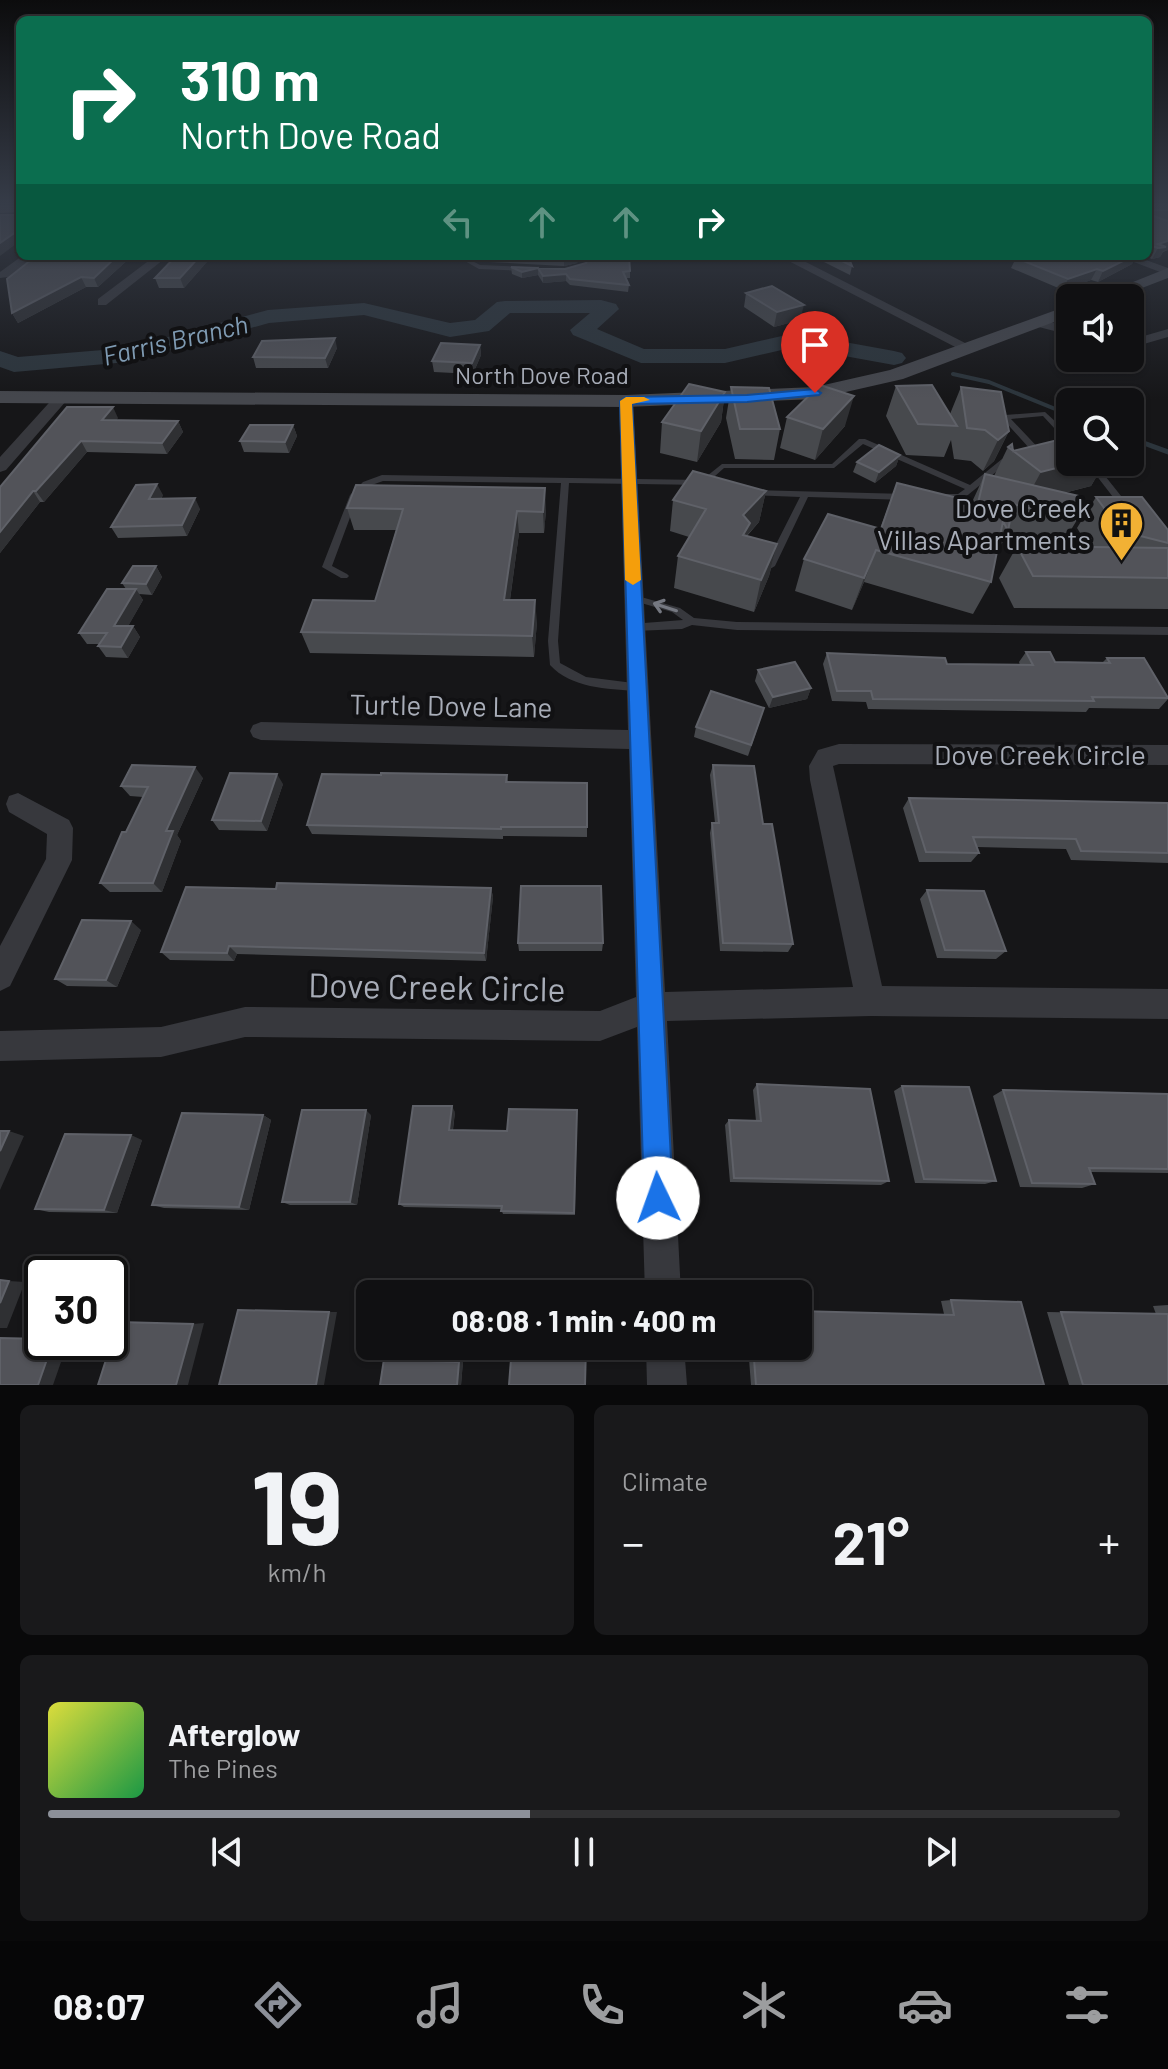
<!DOCTYPE html>
<html lang="en">
<head>
<meta charset="utf-8">
<style>
	:root { --surface:#101012; --page:#19191b; --text:#f1f3f6; --muted:#9c9d9f; --line:#303032; --accent:#8c9099 }
	body { margin:0; font-family:Barlow,sans-serif; background:var(--page); color:var(--text); height:100vh; display:flex; flex-direction:column; font-size:30px; white-space:nowrap }
	* { box-sizing:border-box; margin:0 }
	p { font-size:26px; color:var(--muted) }
	.icon { flex:none; width:44px; height:44px; fill:none; stroke:currentColor; stroke-width:2; stroke-linecap:round; stroke-linejoin:round }
	.map { position:relative; height:1385px; overflow:hidden }
	.panel { display:flex; flex-direction:column; gap:20px; padding:20px; background:#09090a; flex:1 }
	.panel>* { flex:none }
	.top-card { position:absolute; left:16px; top:16px; width:1136px; height:244px; border-radius:12px; box-shadow:0 2px 6px #0004,0 0 0 2px var(--line); background:#0b6e4f; color:#fff; overflow:hidden }
	.fabs { position:absolute; left:1056px; top:284px; display:grid; gap:16px }
	.fabs a { display:grid; place-items:center; width:88px; height:88px; border-radius:12px; background:var(--surface); box-shadow:0 2px 6px #0004,0 0 0 2px var(--line); font-size:40px }
	.speed { position:absolute; left:24px; top:1256px; display:flex; gap:16px; font-size:40px; font-weight:700; text-align:center }
	.speed>* { display:grid; place-content:center; width:104px; height:104px; border-radius:50%; background:var(--surface); box-shadow:0 2px 6px #0004,0 0 0 2px var(--line); line-height:1 }
	.speed .limit { border:4px solid #111; border-radius:12px; background:#fff; color:#111 }
	.pin { position:absolute; display:grid; place-items:center; width:68px; height:68px; color:#fff; margin:-82px -34px; border-radius:50% 50% 50% 0; rotate:-45deg; box-shadow:0 0 8px #0007 }
	.pin .icon { rotate:45deg }
	.me { position:absolute; width:88px; margin:-44px; rotate:357deg; stroke-linejoin:round; filter:drop-shadow(0 0 6px #0008) }
	.turn { display:flex; align-items:center; gap:28px; height:168px; padding:0 32px; font-size:36px }
	.turn .icon { width:104px; height:104px; stroke-width:2.5 }
	.turn b { display:block; font-size:56px; line-height:68px }
	.lanes { display:flex; align-items:center; height:76px; padding:0 32px; background:#0003; justify-content:center; gap:40px; direction:ltr }
	.lanes .off { opacity:.35 }
	.big { font-size:60px; font-weight:700; line-height:1.1 }
	.panel .card { flex:1; display:flex; flex-direction:column; justify-content:center; gap:12px; min-width:0; padding:0 28px; border-radius:12px; background:var(--page) }
	.panel .dial { align-items:center; gap:0 }
	.dial b { font-size:104px; line-height:1 }
	.song { display:flex; align-items:center; gap:24px }
	.cover { width:96px; height:96px; border-radius:12px; background:linear-gradient(135deg,hsl(60 70% 55%),hsl(140 70% 35%)) }
	.played { height:8px; border-radius:4px; background:linear-gradient(90deg,var(--accent) 45%,var(--line) 45%) }
	.keys { display:flex; justify-content:space-around; direction:ltr }
	.heat { display:flex; justify-content:space-between; align-items:center; font-size:44px; direction:ltr }
	.panel .tiles { flex:1; display:grid; gap:20px; grid-template-columns:1fr 1fr }
	.card:last-child { grid-column:span 2 }
	.trip { position:absolute; left:356px; top:1280px; width:456px; height:80px; border-radius:12px; background:var(--surface); box-shadow:0 2px 6px #0004,0 0 0 2px var(--line); font-weight:700; line-height:80px; text-align:center }
	.dock { display:flex; height:128px; justify-content:space-around; align-items:center; background:#060607; color:var(--muted) }
	.dock .icon { width:56px; height:56px }
	.dock .active { color:var(--accent) }
	.dock b { font-size:36px; color:var(--text) }
	.map>svg:first-child { display:block }
	.lines { fill:none; stroke-linecap:round; stroke-linejoin:round }
	.stream-far1 { stroke:#2c353c; stroke-width:4 }
	.stream { stroke:#2c353c; stroke-width:5 }
	.river { fill:#2c353c; fill-rule:evenodd }
	.lane { fill:#37383d; fill-rule:evenodd }
	.street { fill:#37383d; fill-rule:evenodd }
	.secondary { fill:#45474d; fill-rule:evenodd }
	.wall { fill:#47494d }
	.shaded-wall { fill:#2f3033 }
	.building { fill:#525359; stroke:#5f6168; stroke-width:2 }
	.oneway { stroke:#757881 }
	.route { fill:#1a73e8; stroke:#114b97; stroke-width:2 }
	.slow { fill:#f59e0b }
	.labels { text-anchor:middle; dominant-baseline:central; stroke-width:8; stroke-linejoin:round; paint-order:stroke }
	.far-street-label { font-size:24px; fill:#a8adb8; stroke:#111113 }
	.far-water-label { font-size:26px; font-style:italic; fill:#7f9bb3; stroke:#111113 }
	.poi-label { font-size:28px; fill:#a8adb8; stroke:#111113; text-anchor:end }
	.street-label { font-size:28px; fill:#a8adb8; stroke:#111113 }
	.near-street-label { font-size:34px; fill:#a8adb8; stroke:#111113 }
</style>
</head>
<body>
<div class="map">
<svg width="1168" height="1385" viewBox="0 0 1168 1385">
	<rect width="100%" height="100%" fill="#161618"/>
	<g class="lines">
		<path class="stream-far1" d="M953,374L989,382L1070,415"/>
		<path class="stream" d="M1130,438L1168,452"/>
		<path class="river" d="M601,300L616,304L619,309L597,329L644,349H725L795,333L894,351L902,353L906,358L902,363L894,365L795,347L725,363H641L573,335L570,330L590,313H510L489,331L450,337L364,315L269,323L128,362L14,372L0,367V351L18,357L127,348L268,310L364,303L450,323L475,320L497,302L505,301Z"/>
		<path class="lane" d="M456,256H463L480,265L525,267L528,269L525,271L479,269Z
			M1045,412L1070,435V442H1067L1043,416L1011,419L1045,455V459H1039L1001,417L1005,415Z
			M859,439H865L970,485L1002,459H1010L1014,461L1007,463L963,499L940,500L936,497L940,494H958L965,489L863,444L834,468H724L705,485L569,483L558,641L560,663L586,677L641,684L642,687L637,691C607,689 571,688 550,665L548,641L561,483L383,481L369,486L358,496L332,566L347,574L349,576L347,578H341L322,567L350,495L363,482L382,475L702,480L722,464H832Z
			M1086,462H1094L1129,506V510H1123Z
			M752,490L907,494L911,497L907,500L808,497L775,566L770,569L765,566L800,497L749,495L748,493Z
			M634,595L680,608L694,618L737,622L1168,627V635L737,630L692,625L682,629L635,631L630,627L631,624L683,620L672,612L631,600L629,598L631,596Z"/>
		<path class="street" d="M22,256H35L8,277L0,278V272Z
			M155,256H168L106,305H98V299Z
			M779,256H794L975,348L963,351Z
			M1118,256H1135L1168,268V275Z
			M1036,318L1070,327V335L1031,325L1030,322Z
			M1168,329V337L1130,348V340Z
			M62,393L69,397L67,400L6,470L0,472V457L57,394Z
			M626,397L633,401L665,992L853,987L810,780L809,766L818,750L839,744L1168,745V765L839,764L833,766L882,986L1168,989V1019L871,1016L667,1021L681,1294H645L637,1027L600,1041L245,1037L161,1057L0,1061V1031L161,1027L245,1007L600,1011L636,997L629,749L261,740L253,737L250,731L253,725L261,722L628,730L619,401Z
			M18,793L69,820L73,828L72,860L10,986L0,991V946L46,859L47,834L9,812L6,804L9,796Z
			M646,1346H684L687,1385H647Z"/>
		<path class="secondary" d="M1168,268V278L1116,298H1093Z
			M1070,305V316L903,379L815,399L626,407L0,403V391L626,395L815,387L890,370Z"/>
	</g>
	<path class="wall" d="M0,205H20V241L15,215L19,212L0,213Z
		M1148,205H1168V250L1163,252L1160,257L1152,259L1144,256H1148Z
		M132,256L98,287H86L18,323L12,313L7,279Z
		M176,256H212L184,288H159L155,278Z
		M476,256H580L577,263L564,266L489,262Z
		M809,256H848L852,266L850,275L822,261L815,262Z
		M1021,256H1136L1132,264L1098,282L1091,280L1063,290L1011,268L1016,258Z
		M586,263L630,271V278H626L629,285L628,292L570,285L566,281L543,283L538,275L522,278L512,274L511,267L565,269Z
		M746,293L800,320L774,327L744,307Z
		M480,345L481,355L473,374L434,372L432,361Z
		M337,348L328,368H256L253,357Z
		M896,386L950,414L961,387L1009,431L994,461L983,471L971,461L954,459L951,440L944,457L906,455L886,416Z
		M731,387L780,429L774,460L735,459L726,418Z
		M725,392L721,422L697,462L660,453L662,422Z
		M787,417L845,426L815,460L780,448Z
		M118,418L116,420L178,421L183,432L167,454L87,452L44,502H40L0,553V487Z
		M293,425L297,436L289,453L244,452L240,441Z
		M1008,447L1013,451L1070,462H1105L1091,486L1064,493L1077,520L1061,546L1089,547L1077,528L1096,497L1168,530V609L1014,608L999,578L1017,546H1037L1005,538L996,553L991,582L973,614L864,582L852,610L795,591L804,559L880,529L897,483L972,502L985,474L994,476Z
		M900,455L896,466L875,483L853,472L857,462Z
		M766,491L759,522L747,536L777,544L769,576L754,612L674,588L678,556L689,537L670,531L673,500Z
		M163,495L161,499L200,509L187,536L118,538L111,527Z
		M347,508L546,510L544,533H519L510,600L537,622L534,657L310,653L301,632L375,601L396,530H354Z
		M156,566L162,577L152,595L139,594L143,600L128,626H133L140,637L128,658L106,657L98,646L100,644H87L79,633L126,589L122,583Z
		M1026,652L1055,662H1103L1107,658L1168,697V699L1159,709L1089,708L1086,712L868,709L866,702L832,701L823,664L827,653L947,664L1020,665L1019,662Z
		M758,670L811,688L807,699L769,708L755,681Z
		M761,718L748,756L694,737L696,727Z
		M713,765L763,824L793,944L788,952L720,951L710,833L712,823H715L710,775Z
		M381,775H507L508,782L587,783V837L503,836V839L312,834L307,825Z
		M203,778L177,835L181,841L162,892H110L100,883L143,797L130,796L121,786Z
		M283,784L267,831L219,830L212,820Z
		M909,798L1168,803V863L1071,860L1066,849L977,847L979,853L971,862H919L903,808Z
		M491,888L493,897L486,961L237,954L234,961L170,960L161,952L276,889Z
		M927,890L1006,951L996,959L937,958L920,899Z
		M141,930L117,987L67,986L55,979Z
		M518,943H603L602,951H519Z
		M757,1084L889,1181L881,1185L730,1182L725,1125L729,1120L756,1121L753,1090Z
		M902,1086L996,1181L985,1184L915,1183L894,1091Z
		M1003,1090L1168,1094V1173L1091,1172L1095,1184L1082,1188L1020,1187L993,1096Z
		M577,1110L575,1215L503,1214L501,1209L404,1207L399,1204L455,1112L453,1130L507,1131Z
		M263,1115L271,1120L249,1210L164,1208L152,1205Z
		M371,1115L357,1205H290L282,1202Z
		M142,1140L117,1213L49,1212L35,1209Z
		M951,1300L1044,1385H751L748,1346H798L944,1314L941,1301Z
		M1168,1305V1385H1069L1047,1312L1156,1314L1153,1306Z
		M386,1346L433,1360L463,1361L461,1385H380Z"/>
	<path class="shaded-wall" d="M20,229V241L0,256V243Z
		M1168,241V250L1163,251L1160,257L1152,259L1158,248V244Z
		M117,256H132L98,287L94,278Z
		M200,256H212L184,288L180,278Z
		M577,256H580L577,263L564,266V259Z
		M816,256H823L822,261L815,262Z
		M1133,256H1136L1132,264L1098,282L1103,271Z
		M538,268V275L522,278V272Z
		M1097,269L1091,280L1063,290L1068,279Z
		M566,274V281L543,283V276Z
		M81,277L86,287L18,323L12,313Z
		M804,305L800,320L774,327L777,312Z
		M335,338L337,348L328,368L325,358Z
		M480,345L481,355L473,374L472,363Z
		M725,392L721,422L697,462L701,431Z
		M854,396L845,426L815,460L823,429Z
		M113,407L118,418L108,431L102,420Z
		M178,421L183,432L167,454L162,443Z
		M293,425L297,436L289,453L285,442Z
		M1009,431L994,461L983,471L998,440Z
		M81,441L87,452L44,502L36,491Z
		M900,455L896,466L875,483L879,472Z
		M1080,462H1105L1091,486L1024,503L1041,472Z
		M157,484L163,495L155,510L149,499Z
		M545,488L546,510L544,533L543,512Z
		M33,491L40,502L0,553V532Z
		M766,491L759,522L747,535L743,554V515Z
		M195,498L200,509L187,536L182,525Z
		M517,511L519,533L507,621L504,600Z
		M777,544L769,576L754,612L761,580Z
		M876,550L864,582L852,610L864,578Z
		M156,566L162,577L152,595L146,584Z
		M136,589L143,600L122,637L114,626Z
		M535,600L537,622L534,657L532,636Z
		M133,626L140,637L128,658L121,647Z
		M811,688L807,699L769,708L773,697Z
		M195,767L203,778L177,835L181,841L162,892L153,883L166,831Z
		M277,774L283,784L267,831L261,821Z
		M491,888L493,897L486,961L484,953Z
		M131,921L141,930L117,987L106,980Z
		M229,946L237,954L234,961L227,953Z
		M452,1106L455,1112L452,1134L449,1130Z
		M366,1110L371,1115L357,1205L350,1202Z
		M263,1115L271,1120L249,1210L239,1207Z
		M9,1131L24,1136L0,1190V1151Z
		M131,1135L142,1140L117,1213L104,1210Z
		M9,1281L25,1282L7,1328H0V1303Z
		M329,1312H337L324,1385H316Z
		M204,1323L188,1385H176L193,1324Z
		M53,1342H68L53,1385H38Z
		M430,1346H435L433,1360L428,1361Z
		M463,1361L461,1385H457L459,1362Z"/>
	<path class="building" d="M16,205H20V229L0,243V215H15L19,212Z
		M1148,205H1168V210H1148Z
		M1148,214L1168,221V241L1158,244L1166,247L1158,248L1148,245Z
		M36,256H117L94,278L81,277L12,313L7,279Z
		M176,256H200L180,278H155Z
		M493,256H577L564,259Z
		M588,256H629L630,271L623,272L629,285L570,279L566,274L543,276L538,268L522,272L511,267L565,269L586,263Z
		M832,256H848L852,266Z
		M1021,256H1133L1103,271L1097,269L1068,279L1016,258Z
		M772,286L804,305L777,312L746,293Z
		M335,338L325,358L253,357L262,341Z
		M441,343L480,345L472,363L432,361Z
		M689,384L725,392L701,431L662,422Z
		M820,385L854,396L823,429L787,417Z
		M932,385L957,426L918,424L896,386Z
		M731,387L769,388L780,429H740Z
		M961,387L1001,392L1009,431L998,440L985,430L967,428Z
		M67,407H113L102,420L178,421L162,443L81,441L36,491H33L0,532V487Z
		M250,425H293L285,442L240,441Z
		M1070,437V462H1080L1041,472L1008,447L1012,444L1013,451Z
		M879,445L900,455L879,472L857,462Z
		M693,471L766,491L743,515L750,523L743,535L777,544L761,580L678,556L706,509L673,500Z
		M985,474L1079,496L1077,520L1013,504L1008,531L1003,521L991,582L876,550L864,578L804,559L828,514L881,529L897,483L978,503Z
		M157,484L149,499L195,498L182,525L111,527L136,485Z
		M356,485L545,488L543,512L517,511L504,600H535L532,636L301,632L313,600L375,601L403,509L347,508Z
		M1096,497H1142L1168,530V543L1121,531Z
		M1017,546L1168,548V578L1033,576Z
		M133,566H156L146,584L122,583Z
		M107,589H136L114,626H133L121,647L98,646L107,633H79Z
		M1026,652H1050L1055,662L1110,663L1107,658H1144L1168,698L1092,697L1094,701L873,699L871,691H837L827,653L945,658L947,664L1033,665Z
		M795,662L811,688L773,697L758,670Z
		M711,691L764,708L751,745L696,727Z
		M132,765L195,767L166,831H173L153,883H100L122,832H126L148,787L121,786Z
		M713,765L754,766L763,824H772L793,944L723,943L712,823H719Z
		M230,773L277,774L261,821L212,820Z
		M381,773L507,775L506,782L587,783V827H501V829L307,825L322,774L381,775Z
		M909,798L1168,803V853L1081,851L1076,839L973,837L979,853L926,852Z
		M277,883L491,888L484,953L229,946L227,953L161,952L186,887L276,889Z
		M521,886H601L603,943H518Z
		M927,890L984,891L1006,951L945,950Z
		M82,920L131,921L106,980L55,979Z
		M757,1084L870,1089L889,1181L734,1178L729,1120L761,1121Z
		M902,1086L969,1087L996,1181L924,1179Z
		M1003,1090L1168,1094V1169L1089,1168L1095,1184L1032,1183Z
		M413,1106H452L449,1130L507,1131L509,1109L577,1110L574,1213L501,1211L502,1206L399,1204Z
		M302,1110H366L350,1202H282Z
		M182,1113L263,1115L239,1207L152,1205Z
		M0,1131H9L0,1151Z
		M65,1134L131,1135L104,1210L35,1209Z
		M0,1280L9,1281L0,1303Z
		M951,1300L1021,1302L1044,1385H756L753,1346H798V1311L954,1315Z
		M238,1310L329,1312L316,1385H219Z
		M1061,1312L1168,1314V1385H1083Z
		M118,1322L193,1324L176,1385H98Z
		M0,1338L42,1339V1342H53L38,1385H0Z
		M386,1346H430L428,1361L459,1362L457,1385H380Z
		M512,1346H586L585,1385H509Z"/>
	<defs><path id="oneway-shaft" d="M-6 0H5M1.5-3L5.5 0L1.5 3" fill="none" stroke-width="1.6" stroke-linecap="round" stroke-linejoin="round" transform="scale(2)"/></defs>
	<use class="oneway" href="#oneway-shaft" transform="translate(665 607) rotate(-162)"/>
	<linearGradient id="sky" x2="0" y2="1"><stop stop-color="#0c0c0d"/><stop offset="0.51" stop-color="#363c48"/><stop offset="1" stop-color="#363c48" stop-opacity="0"/></linearGradient>
	<rect width="1168" height="399" fill="url(#sky)"/>
	<path class="route" d="M815,389L821,393L819,395L747,402L632,404L673,1198L669,1209L658,1213L648,1209L644,1198L620,401L626,397L747,395Z"/>
	<path class="slow" d="M626,397H644L650,400L632,404L641,580L633,585L625,580L620,401Z"/>
	<defs>
		<symbol id="building-pin" viewBox="-11 -11 22 30"><path d="M0 17L-7.5 6A9.5 9.5 0 1 1 7.5 6Z" fill="#f2b134" stroke="#111113"/><path d="M-4-6H4V6H1V3H-1V6H-4ZM-2.5-4.3h1.7v1.8h-1.7ZM.8-4.3h1.7v1.8H.8ZM-2.5-1h1.7V.8h-1.7ZM.8-1h1.7V.8H.8Z" fill="#111"/></symbol>
	</defs>
	<g fill-rule="evenodd">
		<use href="#building-pin" x="1096" y="498" width="51" height="69"/>
	</g>
	<g class="labels">
		<g class="far-street-label">
			<text x="542" y="374">North Dove Road</text>
		</g>
		<g class="far-water-label">
			<text transform="translate(175 339) rotate(-13)">Farris Branch</text>
		</g>
		<g class="poi-label">
			<text x="1091" y="507">Dove Creek<tspan x="1091" dy="32">Villas Apartments</tspan></text>
		</g>
		<g class="street-label">
			<text transform="translate(451 705) rotate(1)">Turtle Dove Lane</text>
			<text x="1040" y="754">Dove Creek Circle</text>
		</g>
		<g class="near-street-label">
			<text transform="translate(437 986) rotate(1)">Dove Creek Circle</text>
		</g>
	</g>
</svg>
<div class="fabs">
<a><svg class="icon" aria-label="sound" viewBox="0 0 24 24"><path d="M4 9h4l5-4v14l-5-4H4zM17 9q2 3 0 6"/></svg></a>
<a><svg class="icon" aria-label="search" viewBox="0 0 24 24"><circle cx="10" cy="10" r="6"/><path d="M15 15l6 6"/></svg></a>
</div>
<div class="speed"><div class="limit">30</div></div>
<div class="pin" style="left:815px;top:393px;background:#d93025"><svg class="icon" aria-label="arrive" viewBox="0 0 24 24"><path d="M6 21V4h12l-3 4 3 4H6"/></svg></div>
<svg class="me" style="left:658px;top:1198px" viewBox="-20 -20 40 40"><circle r="19" fill="#fff"/><path d="M0-13L10 11 0 6-10 11z" fill="#1a73e8"/></svg>
<div class="trip">08:08 · 1 min · 400 m</div>
<div class="top-card">
<div class="turn"><svg class="icon" aria-label="right" viewBox="0 0 24 24"><path d="M7 20v-9h11M14 6l5 5-5 5"/></svg><div><b>310 m</b>North Dove Road</div></div>
<div class="lanes"><svg class="icon off" aria-label="left" viewBox="0 0 24 24"><path d="M17 20v-9H6M10 6l-5 5 5 5"/></svg><svg class="icon off" aria-label="ahead" viewBox="0 0 24 24"><path d="M12 20V5M6 11l6-6 6 6"/></svg><svg class="icon off" aria-label="ahead" viewBox="0 0 24 24"><path d="M12 20V5M6 11l6-6 6 6"/></svg><svg class="icon" aria-label="right" viewBox="0 0 24 24"><path d="M7 20v-9h11M14 6l5 5-5 5"/></svg></div>
</div>
</div>
<section class="panel">
<div class="tiles">
<div class="card dial"><b>19</b><p>km/h</p></div>
<div class="card"><p>Climate</p>
<div class="heat"><a>−</a><b class="big">21°</b><a>+</a></div>
</div>
<div class="card">
<div class="song"><i class="cover"></i><div><b>Afterglow</b><p>The Pines</p></div></div>
<div class="played"></div>
<div class="keys"><svg class="icon" aria-label="previous" viewBox="0 0 24 24"><path d="M18 5L8 12l10 7zM5 5v14"/></svg><svg class="icon" aria-label="pause" viewBox="0 0 24 24"><path d="M8 5v14M16 5v14"/></svg><svg class="icon" aria-label="next" viewBox="0 0 24 24"><path d="M6 5l10 7-10 7zM19 5v14"/></svg></div>
</div>
</div>
</section>
<nav class="dock">
<b>08:07</b>
<svg class="icon active" aria-label="directions" viewBox="0 0 24 24"><path d="M12 3l9 9-9 9-9-9zM9 14v-3h6M13 9l2 2-2 2"/></svg>
<svg class="icon" aria-label="music" viewBox="0 0 24 24"><path d="M9 18V5l10-2v13"/><circle cx="6" cy="18" r="3"/><circle cx="16" cy="16" r="3"/></svg>
<svg class="icon" aria-label="phone" viewBox="0 0 24 24"><path d="M5 4h4l2 5-3 2q2 4 5 5l2-3 5 2v4C11 20 4 13 5 4z"/></svg>
<svg class="icon" aria-label="climate" viewBox="0 0 24 24"><path d="M12 3v18M4 7l16 10M4 17L20 7"/></svg>
<svg class="icon" aria-label="car" viewBox="0 0 24 24"><path d="M5 17H2v-5l4-1 3-4h7l3 4 3 1v5h-3M9 17h6M6 11h13"/><circle cx="7" cy="17" r="2"/><circle cx="17" cy="17" r="2"/></svg>
<svg class="icon" aria-label="filters" viewBox="0 0 24 24"><path d="M4 7h16M4 17h16"/><circle cx="9" cy="7" r="2"/><circle cx="15" cy="17" r="2"/></svg>
</nav>
</body>
</html>
